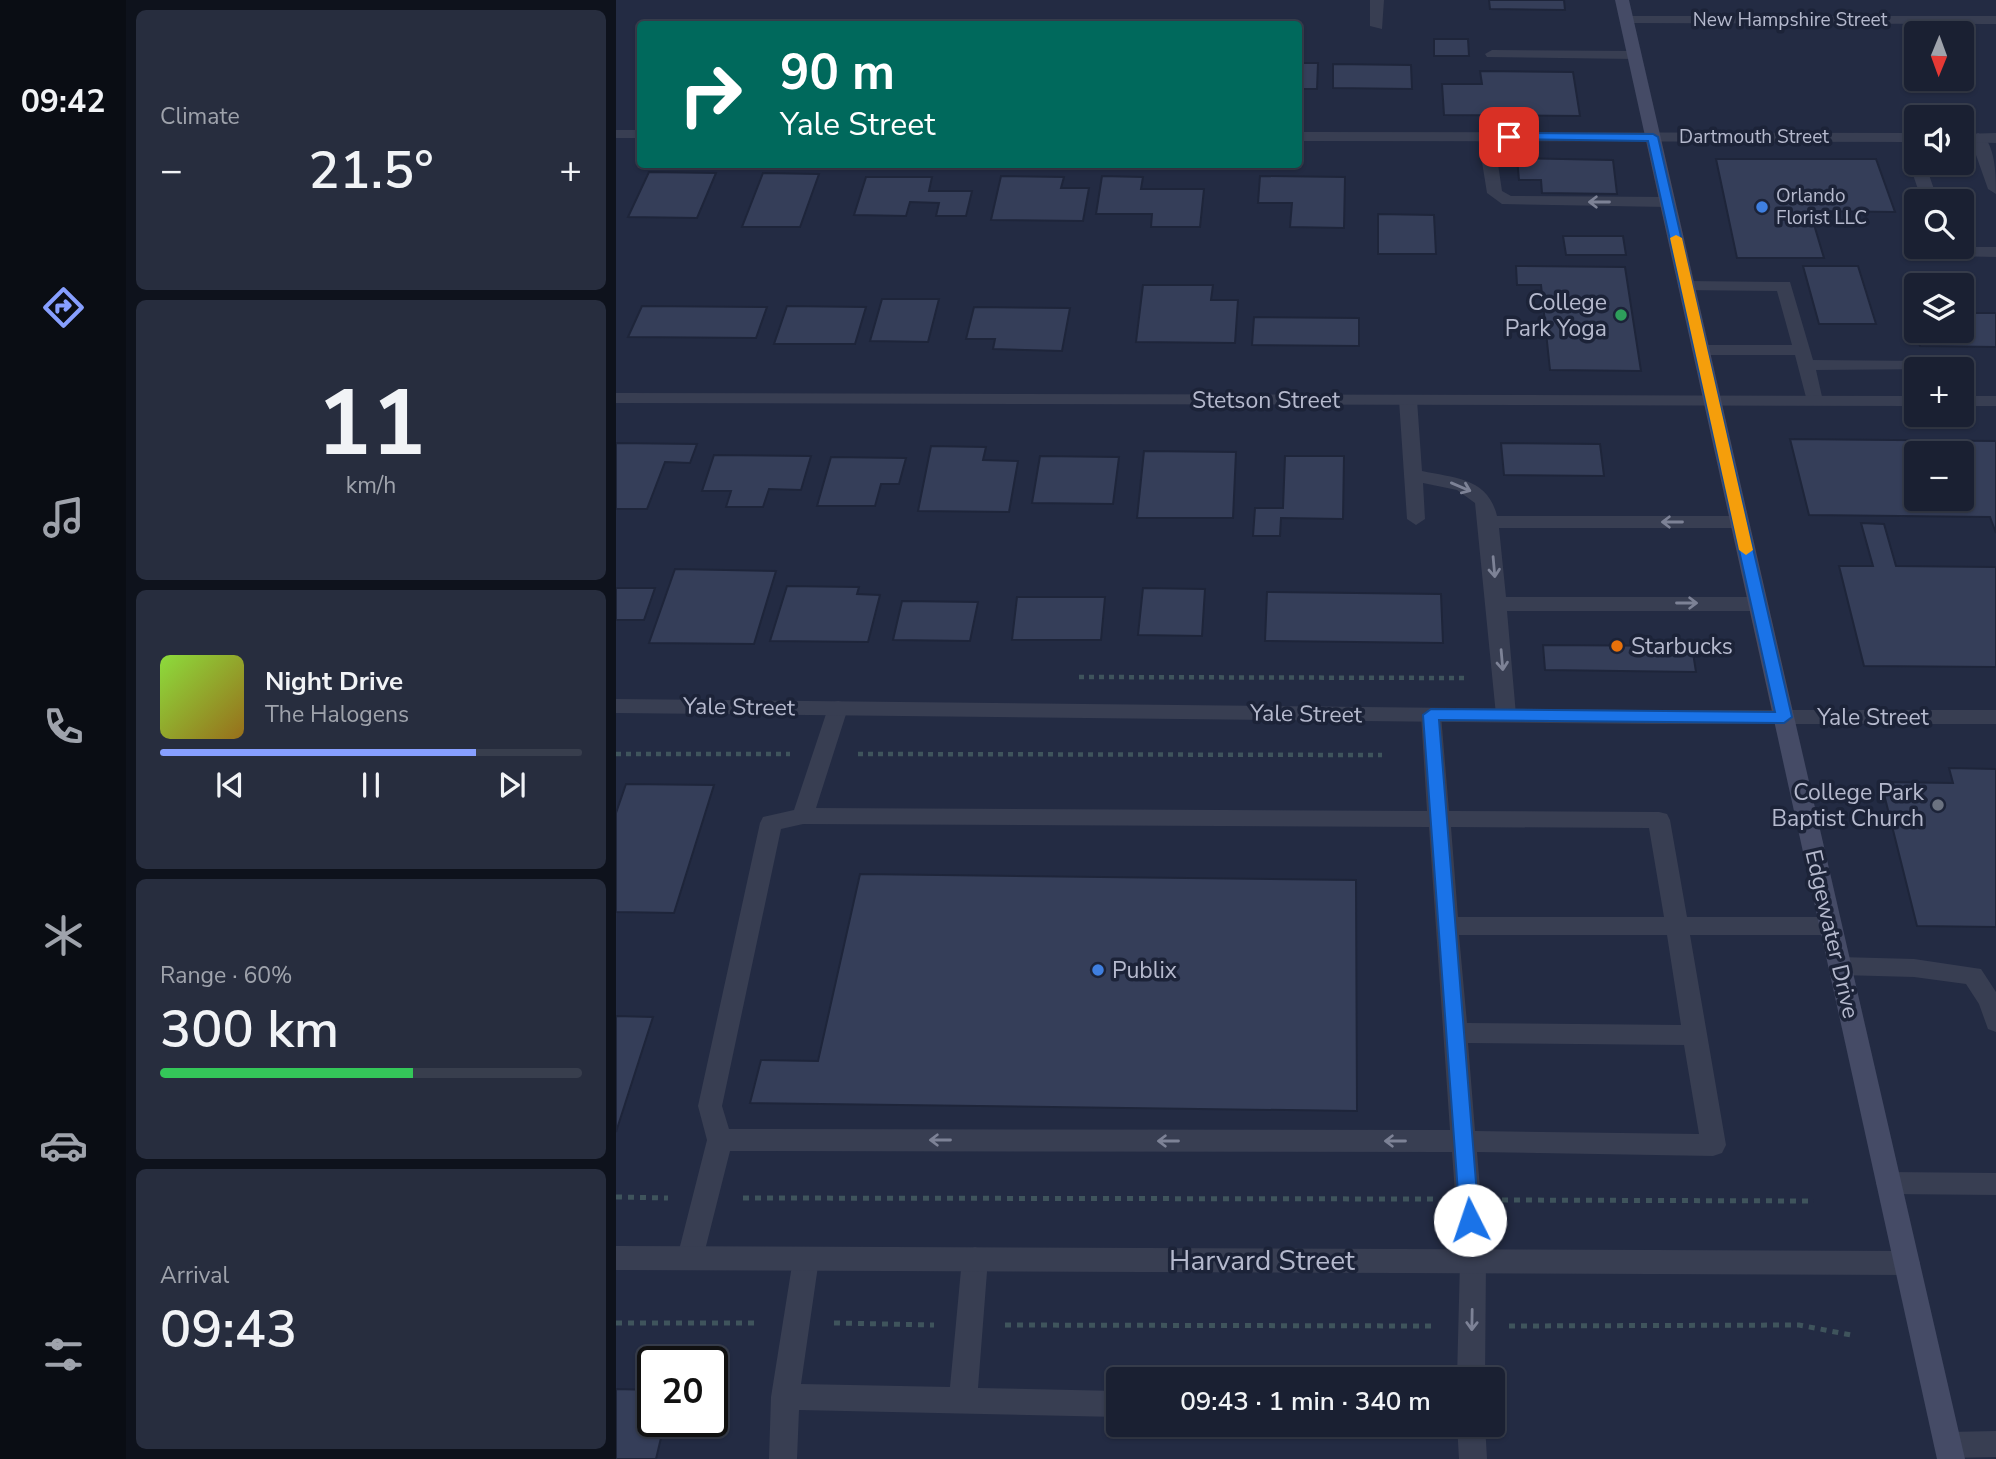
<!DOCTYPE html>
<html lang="en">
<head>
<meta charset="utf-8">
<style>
	:root { --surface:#1a2032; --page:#272d3e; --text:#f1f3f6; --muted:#9fa3ac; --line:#383e4d; --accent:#879fff }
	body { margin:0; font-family:"Nunito Sans",sans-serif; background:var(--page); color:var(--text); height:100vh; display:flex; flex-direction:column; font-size:26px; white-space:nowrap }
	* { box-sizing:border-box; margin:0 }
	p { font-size:23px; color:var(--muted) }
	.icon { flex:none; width:38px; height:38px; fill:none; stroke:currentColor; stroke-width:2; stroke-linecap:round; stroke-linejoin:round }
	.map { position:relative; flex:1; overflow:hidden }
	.drawer { display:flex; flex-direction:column; gap:10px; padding:10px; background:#0e121c; width:490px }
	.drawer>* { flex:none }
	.top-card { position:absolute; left:21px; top:21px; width:665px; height:147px; border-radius:7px; box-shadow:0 2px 5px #0004,0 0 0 2px var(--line); background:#00695c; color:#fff; overflow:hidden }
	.needle { width:46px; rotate:181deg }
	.fabs { position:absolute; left:1288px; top:21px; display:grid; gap:14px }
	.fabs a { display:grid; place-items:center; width:70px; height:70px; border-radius:7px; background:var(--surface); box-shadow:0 2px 5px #0004,0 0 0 2px var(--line); font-size:35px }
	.speed { position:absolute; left:21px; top:1346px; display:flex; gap:14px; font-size:35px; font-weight:700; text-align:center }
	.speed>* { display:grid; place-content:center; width:91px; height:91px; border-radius:50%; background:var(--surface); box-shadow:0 2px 5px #0004,0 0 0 2px var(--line); line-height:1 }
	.speed .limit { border:4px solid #111; border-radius:10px; background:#fff; color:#111 }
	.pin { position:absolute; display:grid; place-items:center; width:60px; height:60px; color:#fff; margin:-30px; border-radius:14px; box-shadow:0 4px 10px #0006 }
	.me { position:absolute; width:77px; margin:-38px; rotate:356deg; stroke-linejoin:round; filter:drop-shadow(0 0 5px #0008) }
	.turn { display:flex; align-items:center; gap:24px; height:147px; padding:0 28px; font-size:32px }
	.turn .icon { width:91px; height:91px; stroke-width:2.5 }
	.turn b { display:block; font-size:49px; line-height:60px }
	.big { font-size:52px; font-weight:600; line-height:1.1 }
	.drawer .widget { flex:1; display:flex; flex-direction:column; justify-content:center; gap:10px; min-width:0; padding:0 24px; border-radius:10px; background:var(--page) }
	.drawer .dial { align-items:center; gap:0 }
	.dial b { font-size:91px; line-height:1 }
	.song { display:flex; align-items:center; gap:21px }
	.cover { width:84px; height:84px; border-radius:10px; background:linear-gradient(135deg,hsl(90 70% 55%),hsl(40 70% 35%)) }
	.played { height:7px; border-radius:4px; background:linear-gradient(90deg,var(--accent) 75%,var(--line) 75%) }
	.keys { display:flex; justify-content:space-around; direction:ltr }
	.heat { display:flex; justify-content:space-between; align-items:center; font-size:38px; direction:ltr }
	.charge { height:10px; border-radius:5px; background:linear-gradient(90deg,#34c759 60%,var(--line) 0) }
	.trip { position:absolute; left:490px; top:1367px; width:399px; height:70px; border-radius:7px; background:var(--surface); box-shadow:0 2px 5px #0004,0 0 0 2px var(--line); font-weight:600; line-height:70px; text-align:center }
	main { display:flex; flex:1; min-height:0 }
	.dock { display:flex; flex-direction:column; width:126px; justify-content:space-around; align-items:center; background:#0a0d14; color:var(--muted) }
	.dock .icon { width:49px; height:49px }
	.dock .selected { color:var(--accent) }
	.dock b { font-size:32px; color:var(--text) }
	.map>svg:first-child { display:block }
	.building { fill:#353e59; stroke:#1e253a; stroke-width:2; fill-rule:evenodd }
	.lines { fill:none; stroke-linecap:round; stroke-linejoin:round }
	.path-far1 { stroke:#3f545c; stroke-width:4.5; stroke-dasharray:5 5; stroke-linecap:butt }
	.path { stroke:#3f545c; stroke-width:5; stroke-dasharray:6 6; stroke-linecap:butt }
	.lane { fill:#383e52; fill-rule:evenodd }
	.street { fill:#383e52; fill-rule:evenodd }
	.secondary { fill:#454b66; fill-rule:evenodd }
	.oneway { stroke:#7d8296 }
	.route { fill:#1a73e8; stroke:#114b97; stroke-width:2 }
	.slow { fill:#f59e0b }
	.shop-dot { fill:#3f7fe0; stroke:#1c2338; stroke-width:2.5 }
	.leisure-dot { fill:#2e9e5b; stroke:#1c2338; stroke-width:2.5 }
	.food-dot { fill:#e8710a; stroke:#1c2338; stroke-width:2.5 }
	.worship-dot { fill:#6b7280; stroke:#1c2338; stroke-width:2.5 }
	.labels { text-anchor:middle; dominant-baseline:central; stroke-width:7; stroke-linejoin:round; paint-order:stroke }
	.far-street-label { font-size:19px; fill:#b5b9cd; stroke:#1c2338 }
	.far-poi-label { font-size:19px; fill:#b5b9cd; stroke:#1c2338; text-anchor:start }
	.poi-label { font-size:23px; fill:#b5b9cd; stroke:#1c2338; text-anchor:end }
	.street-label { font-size:23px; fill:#b5b9cd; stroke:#1c2338 }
	.near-street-label { font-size:28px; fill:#b5b9cd; stroke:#1c2338 }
</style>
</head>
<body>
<main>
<nav class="dock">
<b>09:42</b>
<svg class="icon selected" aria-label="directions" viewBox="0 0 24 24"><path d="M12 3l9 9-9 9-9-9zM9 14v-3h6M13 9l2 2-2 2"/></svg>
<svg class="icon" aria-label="music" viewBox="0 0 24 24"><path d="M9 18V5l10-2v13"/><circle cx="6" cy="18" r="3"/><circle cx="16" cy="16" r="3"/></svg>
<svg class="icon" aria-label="phone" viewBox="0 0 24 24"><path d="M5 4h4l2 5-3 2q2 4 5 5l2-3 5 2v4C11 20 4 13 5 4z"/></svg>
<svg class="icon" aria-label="climate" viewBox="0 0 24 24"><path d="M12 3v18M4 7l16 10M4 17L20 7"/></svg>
<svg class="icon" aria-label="car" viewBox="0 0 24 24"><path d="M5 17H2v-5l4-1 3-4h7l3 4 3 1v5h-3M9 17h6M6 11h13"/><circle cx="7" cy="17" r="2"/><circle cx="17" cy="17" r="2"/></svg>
<svg class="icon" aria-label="filters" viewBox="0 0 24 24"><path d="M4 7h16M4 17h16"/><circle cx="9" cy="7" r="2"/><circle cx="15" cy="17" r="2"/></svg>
</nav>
<section class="drawer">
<div class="widget"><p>Climate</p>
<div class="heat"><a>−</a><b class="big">21.5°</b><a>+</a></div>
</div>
<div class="widget dial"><b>11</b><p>km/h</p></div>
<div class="widget">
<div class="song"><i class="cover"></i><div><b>Night Drive</b><p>The Halogens</p></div></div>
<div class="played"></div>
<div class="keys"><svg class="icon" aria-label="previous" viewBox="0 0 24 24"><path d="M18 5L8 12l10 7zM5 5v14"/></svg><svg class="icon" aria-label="pause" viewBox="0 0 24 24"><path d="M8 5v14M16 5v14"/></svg><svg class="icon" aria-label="next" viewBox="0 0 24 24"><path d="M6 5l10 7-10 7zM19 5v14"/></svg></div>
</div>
<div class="widget"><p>Range · 60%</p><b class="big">300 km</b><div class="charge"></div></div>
<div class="widget"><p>Arrival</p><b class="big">09:43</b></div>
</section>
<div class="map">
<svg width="1380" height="1459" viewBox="0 0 1380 1459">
	<rect width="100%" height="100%" fill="#232b43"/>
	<path class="building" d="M873,0H948L949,10L874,9Z
		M818,39H852L853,56H818Z
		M682,63H702L701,89H682Z
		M717,64L795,65L796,89L717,88Z
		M864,71L957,72L964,116L828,115L826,84H866Z
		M901,158L997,160L1001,194L926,193L925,180H903Z
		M1100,159H1260L1279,212L1194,211L1208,258H1121Z
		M33,172L100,173L81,218L12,217Z
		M147,173L203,174L184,227H126Z
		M385,176L448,177L445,188H473L467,221L375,220Z
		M486,176L527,177L525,189H588L584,227H535L536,214H480Z
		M644,176L729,177L728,228L674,227L676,203H642Z
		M250,177H316L313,191H356L350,216H320L323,203L294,202L290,216L238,215Z
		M762,214L818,215L820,254H762Z
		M947,236H1007L1010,255H950Z
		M900,266L1009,267L1025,371L934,370L925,285H901Z
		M1187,266H1242L1260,324H1203Z
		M527,285H597L595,300H622L619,343L520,342Z
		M266,299H323L312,342L254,341Z
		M26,306L151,307L140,338L12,337Z
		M171,306L250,307L239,344H158Z
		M358,307L454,308L446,351L377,349L379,339H350Z
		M1294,312H1300V331H1346V313H1380V347L1304,346Z
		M638,317L743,318V346L636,345Z
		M1174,439L1380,441V533L1374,517L1193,515ZM1300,453H1346V499H1300Z
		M0,443L81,444L74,463L49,462L31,509H0Z
		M885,443L984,444L988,476L888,475Z
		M315,446L370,447L367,460L402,461L393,512L302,511Z
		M528,451L620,452L617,518H521Z
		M98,455L195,456L185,490L153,489L147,507H110L115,491H86Z
		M424,456L503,457L497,504L416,503Z
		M669,456H728L727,519L665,518L664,536H637L639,508H667Z
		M215,457L290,458L283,484H265L259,506H201Z
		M1245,523L1268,524L1280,566L1380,567V667L1248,666L1223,566H1257Z
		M59,569L160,571L138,644L33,643Z
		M171,586L243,587L241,594L264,595L252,642L154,641Z
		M0,588H39L28,620H0Z
		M527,588L589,589L586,636L522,635Z
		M651,592L825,594L827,643L649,641Z
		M401,597H489L485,640H396Z
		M286,601L362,602L354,641L277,640Z
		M927,645L1076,646L1080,672L929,670Z
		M1333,768L1380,769V927L1301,926L1265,782L1337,783Z
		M10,784L98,785L58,913L0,912V813Z
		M244,874L740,880L741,1111L134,1103L145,1060L202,1061Z
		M0,1016L37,1017L0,1132Z
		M0,1389L37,1390V1421H49L40,1459H0Z"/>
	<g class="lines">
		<path class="path-far1" d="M463,677L848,678
			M0,754H174
			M242,754L766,755"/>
		<path class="path" d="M0,1197L52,1198
			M127,1198L818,1199
			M886,1200L1198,1201
			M0,1323H143
			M218,1323L318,1325
			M389,1325L818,1326
			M893,1326L1183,1325L1235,1335"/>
		<path class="lane" d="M754,0H768L766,29L754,26Z
			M876,50L1018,51L1025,55L1018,59L871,57L869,54Z
			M870,132L878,137L886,191L895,196L1051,197L1059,202L1051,207L886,204L871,193L862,137Z
			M1362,133C1380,140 1380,177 1380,194L1372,189L1354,138Z
			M1300,159V163H1309L1322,201H1306L1293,163Z
			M1322,247H1380V257L1334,256Z
			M1070,281L1174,282L1197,360L1312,361L1318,362L1323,369L1200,370L1207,401L1204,405H1192L1179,355H1085L1076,350L1085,345H1176L1161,291L1064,290L1062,286Z
			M792,395L801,400L806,471C839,478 872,478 881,516H1124L1133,522L1124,528H883L890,597H1142L1152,604L1142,611H891L900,715L897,720H883L880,715L859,503L841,490L807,483L809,519L800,525L791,519L783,400Z
			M222,701L229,703L232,708L200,808L811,811L805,715L808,710H822L825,715L833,811L1043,812L1051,814L1054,820L1071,917H1215L1223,920L1226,926L1223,932L1215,935H1074L1110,1145L1106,1153L1097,1156L861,1152L870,1261L869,1379H841L844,1261L836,1152L114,1151L87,1258L83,1266L74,1270L65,1266L61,1258L91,1140L82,1106L144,823L147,817L178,810L212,708L215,703ZM187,824L813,827L834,1130L113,1129L106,1106L165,829ZM835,827L1033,828L1048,917H842ZM843,935H1051L1065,1025L851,1023ZM852,1043L1068,1045L1083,1134L859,1131Z
			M1224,957L1298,959L1365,969L1380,992V1032L1372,1029L1363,1004L1350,984L1298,977L1224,975L1216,973L1212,966L1216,959Z
			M190,1247L199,1251L203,1259L185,1384L334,1387L346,1259L350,1251L359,1247L368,1251L372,1259L362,1388L502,1391V1417L183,1410L181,1459H153L155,1397L177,1259L181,1251Z
			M841,1424H869L871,1459H843Z
			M1380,1431V1457L1332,1458L1322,1454L1318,1445L1322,1436L1332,1432Z"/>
		<path class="street" d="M1006,16H1380V24L1011,23L1006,22Z
			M0,130H24V138H0Z
			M682,132L1300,133V142L682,141Z
			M1380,133V143L1346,142V134Z
			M0,393L1300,396V406L0,403Z
			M1346,396H1380V406H1346Z
			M0,699L1029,710H1380V724H1029L0,713Z
			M1273,1172L1380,1173V1195L1273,1194L1264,1191L1260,1183L1264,1175Z
			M0,1246L1291,1251L1300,1255L1304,1263L1300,1271L1291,1275L0,1270Z"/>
		<path class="secondary" d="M999,0H1013L1349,1459H1321Z"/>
	</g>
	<defs><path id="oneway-shaft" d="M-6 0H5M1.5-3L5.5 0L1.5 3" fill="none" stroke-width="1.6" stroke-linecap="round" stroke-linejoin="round" transform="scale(1.75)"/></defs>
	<g class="oneway">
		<use href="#oneway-shaft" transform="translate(983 202) rotate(-180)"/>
		<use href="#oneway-shaft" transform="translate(845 487) rotate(23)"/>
		<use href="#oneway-shaft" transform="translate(1056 522) rotate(180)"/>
		<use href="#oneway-shaft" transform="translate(878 567) rotate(85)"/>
		<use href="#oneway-shaft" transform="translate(1071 603)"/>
		<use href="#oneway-shaft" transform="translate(886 660) rotate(85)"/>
		<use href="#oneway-shaft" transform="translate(324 1140) rotate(-180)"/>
		<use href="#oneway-shaft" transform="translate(552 1141) rotate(-180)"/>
		<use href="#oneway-shaft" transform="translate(779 1141) rotate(-180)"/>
		<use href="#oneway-shaft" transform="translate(856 1320) rotate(91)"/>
	</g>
	<path class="route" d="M893,133L1037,134L1042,137L1176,717L1168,723L823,720L863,1220L861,1226L854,1229L847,1226L844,1220L807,715L815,709L1159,712L1032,141L889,139V134Z"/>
	<path class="slow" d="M1060,235L1066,238L1137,550L1130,555L1123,550L1054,238Z"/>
	<g class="shop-dot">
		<circle cx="1146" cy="207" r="7"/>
		<circle cx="482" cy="970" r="7"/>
	</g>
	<circle class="leisure-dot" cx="1005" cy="315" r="7"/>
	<circle class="food-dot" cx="1001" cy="646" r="7"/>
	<circle class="worship-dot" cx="1322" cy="805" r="7"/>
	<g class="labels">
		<g class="far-street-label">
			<text x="1174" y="20">New Hampshire Street</text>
			<text x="1138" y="137">Dartmouth Street</text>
		</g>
		<g class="far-poi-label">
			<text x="1160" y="196">Orlando<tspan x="1160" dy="22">Florist LLC</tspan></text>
		</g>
		<g class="poi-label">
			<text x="991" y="302">College<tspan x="991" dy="26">Park Yoga</tspan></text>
			<text x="1015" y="646" text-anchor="start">Starbucks</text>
			<text x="1308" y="792">College Park<tspan x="1308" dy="26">Baptist Church</tspan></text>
			<text x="496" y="970" text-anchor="start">Publix</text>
		</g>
		<g class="street-label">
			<text x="650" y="400">Stetson Street</text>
			<text transform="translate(123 707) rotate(1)">Yale Street</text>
			<text transform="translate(690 714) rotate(1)">Yale Street</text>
			<text x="1257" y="717">Yale Street</text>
			<text transform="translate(1216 934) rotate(77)">Edgewater Drive</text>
		</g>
		<g class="near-street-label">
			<text x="646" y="1261">Harvard Street</text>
		</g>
	</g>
</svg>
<div class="fabs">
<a><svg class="needle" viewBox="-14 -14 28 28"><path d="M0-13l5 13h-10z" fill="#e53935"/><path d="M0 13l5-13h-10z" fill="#9fa3ac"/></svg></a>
<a><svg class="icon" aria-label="sound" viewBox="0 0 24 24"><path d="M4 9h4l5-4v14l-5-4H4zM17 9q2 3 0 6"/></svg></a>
<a><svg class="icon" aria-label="search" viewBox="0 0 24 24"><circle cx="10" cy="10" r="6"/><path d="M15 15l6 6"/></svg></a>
<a><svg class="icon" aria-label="layers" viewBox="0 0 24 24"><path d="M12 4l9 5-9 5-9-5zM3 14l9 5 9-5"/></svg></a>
<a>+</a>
<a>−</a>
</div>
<div class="speed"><div class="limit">20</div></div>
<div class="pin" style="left:893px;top:137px;background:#d93025"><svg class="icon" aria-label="arrive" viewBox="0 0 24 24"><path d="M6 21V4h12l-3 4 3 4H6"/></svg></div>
<svg class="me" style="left:854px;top:1220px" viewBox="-20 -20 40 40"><circle r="19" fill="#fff"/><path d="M0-13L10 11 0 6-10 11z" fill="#1a73e8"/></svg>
<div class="trip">09:43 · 1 min · 340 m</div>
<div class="top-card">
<div class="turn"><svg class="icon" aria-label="right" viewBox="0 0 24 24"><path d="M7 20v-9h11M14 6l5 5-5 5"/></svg><div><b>90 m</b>Yale Street</div></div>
</div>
</div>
</main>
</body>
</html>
